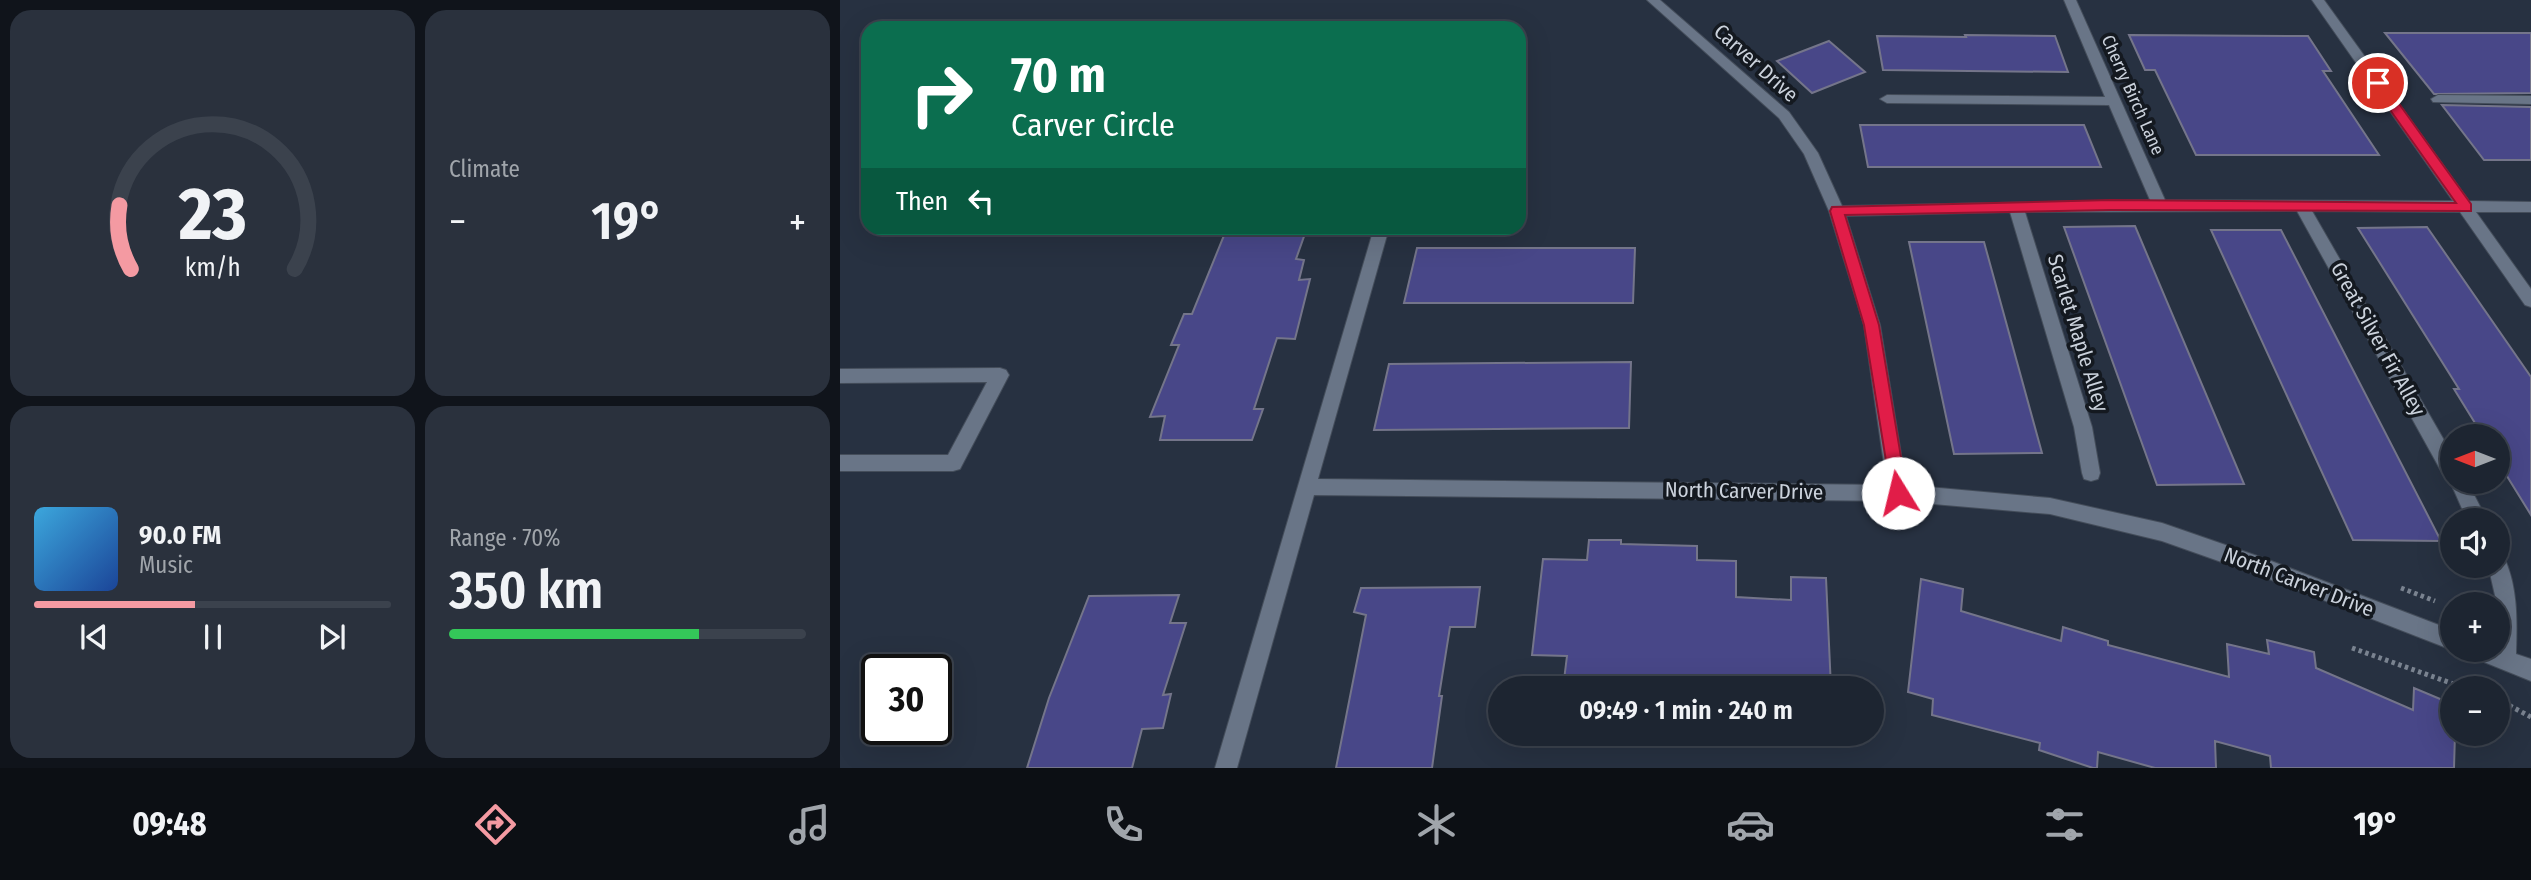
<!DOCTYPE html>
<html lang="en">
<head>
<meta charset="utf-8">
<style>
	:root { --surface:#1d2531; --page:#2a313d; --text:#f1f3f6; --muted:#a0a5ab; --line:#3b424d; --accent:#f49aa2 }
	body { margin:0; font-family:"Fira Sans Condensed",sans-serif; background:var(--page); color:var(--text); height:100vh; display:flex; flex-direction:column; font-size:26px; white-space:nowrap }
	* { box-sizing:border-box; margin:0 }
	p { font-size:23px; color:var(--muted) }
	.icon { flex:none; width:38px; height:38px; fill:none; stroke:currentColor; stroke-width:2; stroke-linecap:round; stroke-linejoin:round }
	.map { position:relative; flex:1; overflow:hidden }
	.details { display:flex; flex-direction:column; gap:10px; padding:10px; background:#10141b; width:840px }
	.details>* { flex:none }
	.hud { position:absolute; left:21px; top:21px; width:665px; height:214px; border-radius:21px; box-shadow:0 7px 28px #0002,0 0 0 2px var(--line); background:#0b6e4f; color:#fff; overflow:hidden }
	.needle { width:46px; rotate:270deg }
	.fabs { position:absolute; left:1600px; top:424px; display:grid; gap:14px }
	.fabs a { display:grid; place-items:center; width:70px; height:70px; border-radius:50%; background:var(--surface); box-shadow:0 7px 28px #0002,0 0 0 2px var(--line); font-size:35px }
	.speed { position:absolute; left:21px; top:654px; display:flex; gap:14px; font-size:35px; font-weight:700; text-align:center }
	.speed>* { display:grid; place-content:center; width:91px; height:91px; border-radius:50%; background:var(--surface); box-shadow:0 7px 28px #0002,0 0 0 2px var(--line); line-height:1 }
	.speed .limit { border:4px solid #111; border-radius:10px; background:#fff; color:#111 }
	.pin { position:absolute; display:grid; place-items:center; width:60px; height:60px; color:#fff; margin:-30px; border:4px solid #fff; border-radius:50%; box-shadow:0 2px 7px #0007 }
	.me { position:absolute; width:77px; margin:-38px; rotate:351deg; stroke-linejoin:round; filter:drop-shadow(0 0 5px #0008) }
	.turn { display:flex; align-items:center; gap:24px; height:147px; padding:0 35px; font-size:32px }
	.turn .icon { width:91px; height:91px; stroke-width:2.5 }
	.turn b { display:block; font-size:49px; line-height:60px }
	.then { display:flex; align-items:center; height:66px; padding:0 35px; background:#0003; gap:14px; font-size:26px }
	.big { font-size:52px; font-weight:600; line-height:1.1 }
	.details .widget { flex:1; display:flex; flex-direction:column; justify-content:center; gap:10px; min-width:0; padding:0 24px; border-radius:21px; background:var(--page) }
	.details .dial { align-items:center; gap:0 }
	.dial svg { height:182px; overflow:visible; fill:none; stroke:var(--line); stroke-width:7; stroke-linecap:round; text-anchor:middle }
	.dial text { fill:var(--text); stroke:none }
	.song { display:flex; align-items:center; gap:21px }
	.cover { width:84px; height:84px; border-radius:10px; background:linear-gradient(135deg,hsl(200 70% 55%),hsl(220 70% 35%)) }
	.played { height:7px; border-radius:4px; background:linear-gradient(90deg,var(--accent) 45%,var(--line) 45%) }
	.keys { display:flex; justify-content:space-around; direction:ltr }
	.heat { display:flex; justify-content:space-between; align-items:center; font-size:38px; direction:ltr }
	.charge { height:10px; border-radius:5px; background:linear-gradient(90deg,#34c759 70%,var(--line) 0) }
	.details .tiles { flex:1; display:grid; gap:10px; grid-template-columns:repeat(2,1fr) }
	.trip { position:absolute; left:648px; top:676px; width:396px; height:70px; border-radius:35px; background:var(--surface); box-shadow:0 7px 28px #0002,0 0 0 2px var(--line); font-weight:600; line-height:70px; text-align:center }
	.tab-bar { display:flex; height:112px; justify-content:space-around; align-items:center; background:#0c0f14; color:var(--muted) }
	.tab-bar .icon { width:49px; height:49px }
	.tab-bar .current { color:var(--accent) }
	.tab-bar b { font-size:32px; color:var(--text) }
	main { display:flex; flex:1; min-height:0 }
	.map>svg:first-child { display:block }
	.building { fill:#484788; stroke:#74758a; stroke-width:2 }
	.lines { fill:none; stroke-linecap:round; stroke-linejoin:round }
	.minor-casing { stroke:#444d5a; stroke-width:2 }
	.path { stroke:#7a8390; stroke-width:5; stroke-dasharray:3.5 3.5; stroke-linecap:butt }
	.minor { fill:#697587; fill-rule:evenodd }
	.route { fill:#e11d48; stroke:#92132f; stroke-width:2 }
	.labels { text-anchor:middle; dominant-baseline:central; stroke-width:7; stroke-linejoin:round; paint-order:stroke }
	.far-street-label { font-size:18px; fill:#cbd2dc; stroke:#141920 }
	.street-label { font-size:21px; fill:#cbd2dc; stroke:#141920 }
</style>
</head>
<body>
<main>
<section class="details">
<div class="tiles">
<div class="widget dial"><svg viewBox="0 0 100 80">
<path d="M14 69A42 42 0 1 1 86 69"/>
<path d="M14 69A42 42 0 0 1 9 41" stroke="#f49aa2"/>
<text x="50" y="56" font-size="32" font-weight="700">23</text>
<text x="50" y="72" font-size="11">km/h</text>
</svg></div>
<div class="widget"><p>Climate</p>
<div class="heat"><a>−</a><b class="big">19°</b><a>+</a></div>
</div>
<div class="widget">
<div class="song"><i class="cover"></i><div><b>90.0 FM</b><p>Music</p></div></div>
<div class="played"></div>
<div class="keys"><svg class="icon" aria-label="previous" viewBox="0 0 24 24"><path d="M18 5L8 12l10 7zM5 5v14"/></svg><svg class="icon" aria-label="pause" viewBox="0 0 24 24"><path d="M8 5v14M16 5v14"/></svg><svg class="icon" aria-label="next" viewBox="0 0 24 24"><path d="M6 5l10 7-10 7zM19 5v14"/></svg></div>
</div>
<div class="widget"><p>Range · 70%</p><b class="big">350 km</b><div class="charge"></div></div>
</div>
</section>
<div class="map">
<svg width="1691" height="768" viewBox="0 0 1691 768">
	<rect width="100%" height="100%" fill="#273141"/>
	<path class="building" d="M1545,33H1691V93L1594,94Z
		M1125,35L1215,36L1228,72L1043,70L1037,36L1126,37Z
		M1289,35L1468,36L1491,71H1483L1539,155H1356L1315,70H1305Z
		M989,41L1025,72L972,93L937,61Z
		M1602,105L1691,107V160H1644Z
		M1020,125H1244L1261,167H1028Z
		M1295,226L1404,484L1317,485L1224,227Z
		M1587,227L1691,377V515L1657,460V436H1643L1614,389H1619L1518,228Z
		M387,228H467L456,259L464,260L459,280L470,279L455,339L437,338L414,409H423L412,440H320L325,416L310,417L339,345H331L344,314H352Z
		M1371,230H1441L1601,541L1513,540Z
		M1069,242H1144L1202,453L1114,454Z
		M577,248H795L793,303H564Z
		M791,362L789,428L534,430L549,364Z
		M749,540H781V544L857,546V560L896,561V597L951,600V577L986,578L991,688H915V685L724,680L727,656L692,655L703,559L747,560Z
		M1081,579L1123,589L1121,611L1221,641L1223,627L1268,641V645L1389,677L1387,644L1429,654L1427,640L1474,652L1476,668L1573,710L1574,688L1612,704V733H1615L1614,768H1431L1430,756L1375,741L1376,768H1315L1258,752L1257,768H1253L1199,750L1200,743L1092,715L1093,699L1068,692Z
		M640,587L635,627H610L599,696H602L592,768H496L526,615L514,612L521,588Z
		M339,595L330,623H346L323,695L331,694L323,728L302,729L292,768H187L209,698L249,596Z"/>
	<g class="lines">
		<defs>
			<path id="minor" d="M807,0H820L949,112L978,153L1002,206L1310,200L1269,105L1047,103L1040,99L1047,95L1265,97L1224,0H1236L1325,200L1613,201L1472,0H1484L1629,201L1691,202V212H1636L1691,289V307L1685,305L1620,212L1472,211L1612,454V481H1627L1647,520H1627L1609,479L1605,478L1457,211L1185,212L1252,427L1260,473L1258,479L1251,481L1244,479L1242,473L1234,427L1170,212L1006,216L1040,325L1066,485L1210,498L1322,523L1426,559L1612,630V649H1614L1612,650L1424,577L1322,541L1210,514L1058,501L474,495L397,768H375L534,228H549L478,479L1047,485L1024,325L989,211L964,154L939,118Z
				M1598,95L1691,96V104L1593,102L1591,99Z
				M160,368L166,370L169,375L120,469L113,471H0V455H108L147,382L0,383V369Z
				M1657,554L1664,557C1678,588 1677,620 1676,654L1691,659V681L1629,656L1626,649H1657V604L1648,565H1657Z"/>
		</defs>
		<use href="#minor" class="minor-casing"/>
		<path class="path" d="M1561,588L1595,601
			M1512,648L1625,688
			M1657,699L1691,717"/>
		<use href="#minor" class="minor"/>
	</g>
	<path class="route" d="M1538,79L1542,80L1631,204V211L1271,210L1005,215L1039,325L1067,493L1064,498L1058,500L1052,498L1024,325L990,211L992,207L1271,200L1616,203L1531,83Z"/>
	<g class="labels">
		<g class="far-street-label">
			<text transform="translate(1293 95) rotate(66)">Cherry Birch Lane</text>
		</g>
		<g class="street-label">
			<text transform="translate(916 63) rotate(42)">Carver Drive</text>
			<text transform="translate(1238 333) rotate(73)">Scarlet Maple Alley</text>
			<text transform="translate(1538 339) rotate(61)">Great Silver Fir Alley</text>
			<text transform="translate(904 491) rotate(1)">North Carver Drive</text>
			<text transform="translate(1459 582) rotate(21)">North Carver Drive</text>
		</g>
	</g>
</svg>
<div class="fabs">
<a><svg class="needle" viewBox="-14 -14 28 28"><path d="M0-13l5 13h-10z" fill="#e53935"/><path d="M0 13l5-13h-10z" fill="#a0a5ab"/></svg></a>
<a><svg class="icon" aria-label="sound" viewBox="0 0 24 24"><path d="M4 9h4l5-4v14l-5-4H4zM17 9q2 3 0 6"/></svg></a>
<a>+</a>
<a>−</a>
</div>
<div class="speed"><div class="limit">30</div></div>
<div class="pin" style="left:1538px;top:83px;background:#d93025"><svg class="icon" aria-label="arrive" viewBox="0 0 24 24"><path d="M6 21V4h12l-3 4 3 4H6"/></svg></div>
<svg class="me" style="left:1058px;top:493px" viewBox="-20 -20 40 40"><circle r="19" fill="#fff"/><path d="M0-13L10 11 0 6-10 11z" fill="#e11d48"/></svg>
<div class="trip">09:49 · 1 min · 240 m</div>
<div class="hud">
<div class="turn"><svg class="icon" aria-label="right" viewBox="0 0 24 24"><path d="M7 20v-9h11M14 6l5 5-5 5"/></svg><div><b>70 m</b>Carver Circle</div></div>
<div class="then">Then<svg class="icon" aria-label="left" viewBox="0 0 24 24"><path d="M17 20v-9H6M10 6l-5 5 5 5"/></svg></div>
</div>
</div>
</main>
<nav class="tab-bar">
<b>09:48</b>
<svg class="icon current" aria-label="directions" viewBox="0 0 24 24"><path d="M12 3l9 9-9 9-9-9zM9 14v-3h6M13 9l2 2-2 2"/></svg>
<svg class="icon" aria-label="music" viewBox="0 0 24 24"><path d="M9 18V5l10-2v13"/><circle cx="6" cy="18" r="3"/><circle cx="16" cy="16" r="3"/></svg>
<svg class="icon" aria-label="phone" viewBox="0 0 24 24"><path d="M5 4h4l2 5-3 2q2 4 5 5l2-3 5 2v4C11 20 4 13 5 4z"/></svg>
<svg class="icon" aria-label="climate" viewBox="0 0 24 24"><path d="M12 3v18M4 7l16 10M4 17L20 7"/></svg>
<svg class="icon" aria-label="car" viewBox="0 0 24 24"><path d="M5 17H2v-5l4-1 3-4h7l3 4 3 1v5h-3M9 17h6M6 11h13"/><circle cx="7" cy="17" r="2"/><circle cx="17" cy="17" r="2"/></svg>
<svg class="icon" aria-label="filters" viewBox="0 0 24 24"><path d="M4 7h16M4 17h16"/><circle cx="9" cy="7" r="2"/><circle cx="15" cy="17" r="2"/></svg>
<b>19°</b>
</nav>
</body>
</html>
